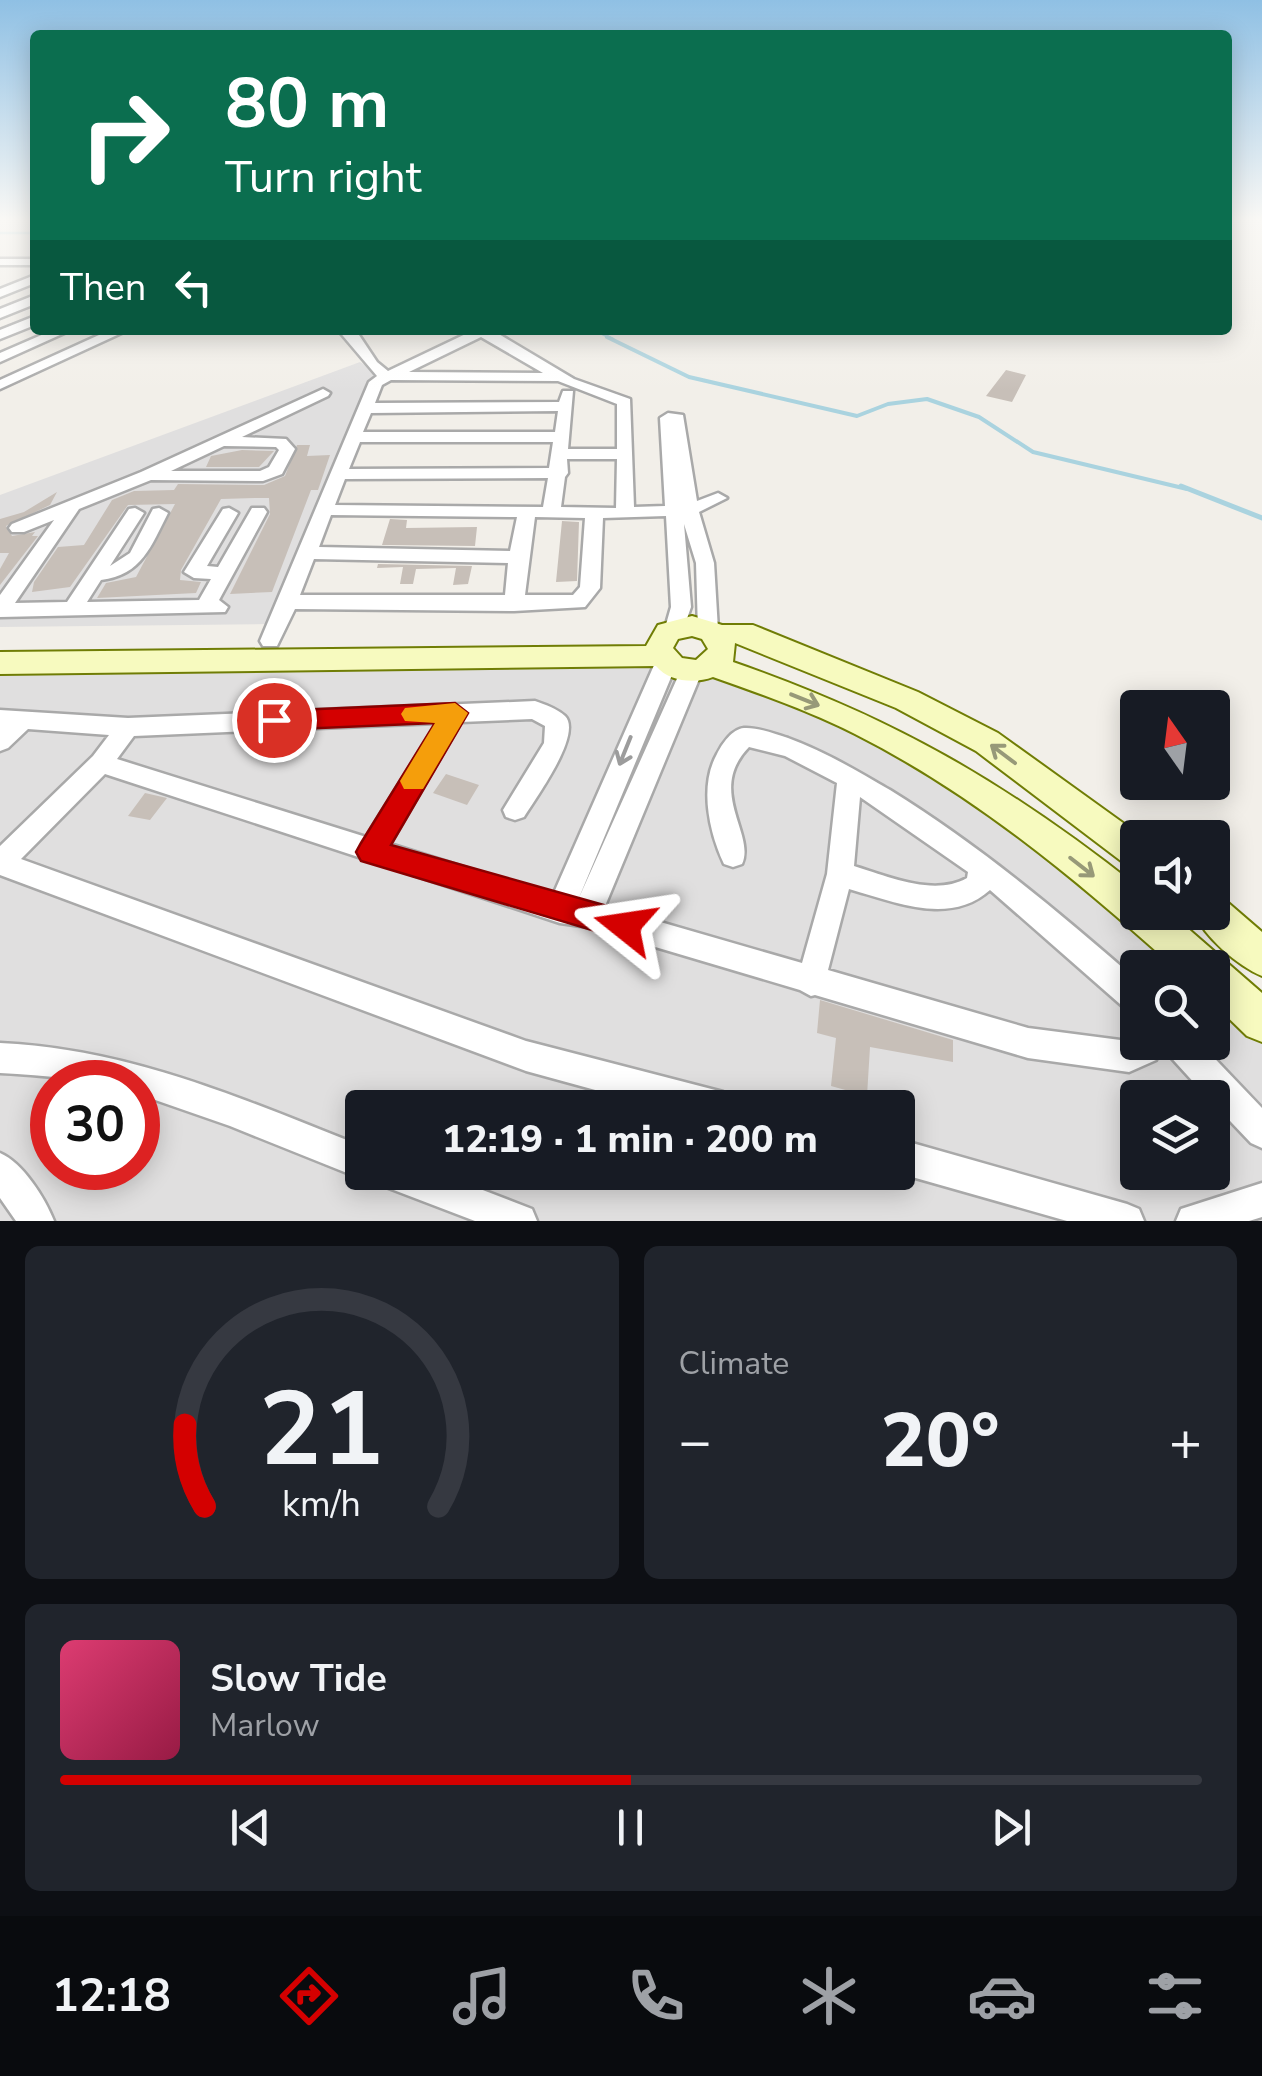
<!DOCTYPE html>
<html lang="en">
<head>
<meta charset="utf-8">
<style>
	:root { --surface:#171b24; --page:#20242c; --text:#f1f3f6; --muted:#9ea1a6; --line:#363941; --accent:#d40000 }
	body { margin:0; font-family:"Nunito Sans",sans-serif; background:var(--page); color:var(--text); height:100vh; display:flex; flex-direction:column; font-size:38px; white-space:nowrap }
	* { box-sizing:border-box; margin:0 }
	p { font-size:32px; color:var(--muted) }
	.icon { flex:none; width:55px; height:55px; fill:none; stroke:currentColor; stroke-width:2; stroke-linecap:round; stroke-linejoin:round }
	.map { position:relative; height:1221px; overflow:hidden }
	.side { display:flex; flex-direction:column; gap:25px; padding:25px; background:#0d0f14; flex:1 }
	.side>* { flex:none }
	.banner { position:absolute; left:30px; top:30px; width:1202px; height:305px; border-radius:10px; box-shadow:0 5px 25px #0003; background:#0b6e4f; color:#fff; overflow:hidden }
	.needle { width:65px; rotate:346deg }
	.tools { position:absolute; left:1120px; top:690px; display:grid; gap:20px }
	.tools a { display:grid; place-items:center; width:110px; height:110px; border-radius:10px; background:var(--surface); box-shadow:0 5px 25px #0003; font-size:50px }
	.speed { position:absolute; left:30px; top:1060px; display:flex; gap:20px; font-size:50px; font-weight:700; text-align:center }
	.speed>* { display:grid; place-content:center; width:130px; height:130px; border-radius:50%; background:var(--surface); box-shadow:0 5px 25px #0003; line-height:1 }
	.speed .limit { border:15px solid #d22; background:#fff; color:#111 }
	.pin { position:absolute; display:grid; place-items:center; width:85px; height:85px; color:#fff; margin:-42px; border:5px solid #fff; border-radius:50%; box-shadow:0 2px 10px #0007 }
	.me { position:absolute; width:110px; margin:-55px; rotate:285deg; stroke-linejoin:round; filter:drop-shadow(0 0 8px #0008) }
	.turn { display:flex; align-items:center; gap:35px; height:210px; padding:0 30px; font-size:45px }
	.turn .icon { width:130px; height:130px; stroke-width:2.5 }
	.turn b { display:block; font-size:70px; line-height:85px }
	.then { display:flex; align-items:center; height:95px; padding:0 30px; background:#0003; gap:20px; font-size:38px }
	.big { font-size:75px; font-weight:800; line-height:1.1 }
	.side .tile { flex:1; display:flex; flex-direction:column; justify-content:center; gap:15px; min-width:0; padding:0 35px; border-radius:15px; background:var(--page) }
	.side .dial { align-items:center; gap:0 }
	.dial svg { height:260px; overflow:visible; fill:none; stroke:var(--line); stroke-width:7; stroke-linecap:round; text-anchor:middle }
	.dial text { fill:var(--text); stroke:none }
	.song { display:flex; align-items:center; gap:30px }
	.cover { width:120px; height:120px; border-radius:15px; background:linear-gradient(135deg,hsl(340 70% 55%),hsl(340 70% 35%)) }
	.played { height:10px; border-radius:5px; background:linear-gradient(90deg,var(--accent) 50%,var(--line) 50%) }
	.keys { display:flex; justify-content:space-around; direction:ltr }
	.heat { display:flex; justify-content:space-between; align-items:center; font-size:55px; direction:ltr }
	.side .tiles { flex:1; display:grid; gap:25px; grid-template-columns:1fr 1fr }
	.tile:last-child { grid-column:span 2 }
	.trip { position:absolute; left:345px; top:1090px; width:570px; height:100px; border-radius:10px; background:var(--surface); box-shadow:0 5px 25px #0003; font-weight:800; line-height:100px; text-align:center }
	.tab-bar { display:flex; height:160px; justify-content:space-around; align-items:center; background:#090b0e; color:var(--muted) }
	.tab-bar .icon { width:70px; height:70px }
	.tab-bar .active { color:var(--accent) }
	.tab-bar b { font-size:45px; color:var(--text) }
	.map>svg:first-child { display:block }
	.residential { fill:#e0dfdf; fill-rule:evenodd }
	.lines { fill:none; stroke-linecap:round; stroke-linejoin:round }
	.stream-far2 { stroke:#aad3df; stroke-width:2.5 }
	.stream-far1 { stroke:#aad3df; stroke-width:4 }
	.stream { stroke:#aad3df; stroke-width:5 }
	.building { fill:#c7bfb8 }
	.street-casing { stroke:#a9a9a9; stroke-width:5 }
	.secondary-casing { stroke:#707d05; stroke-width:4 }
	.street { fill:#fff; fill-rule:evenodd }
	.secondary { fill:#f7fabf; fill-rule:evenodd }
	.oneway { stroke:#979978 }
	.oneway2 { stroke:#9c9c9c }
	.route { fill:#d40000; stroke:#8a0000; stroke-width:2.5 }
	.slow { fill:#f59e0b }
</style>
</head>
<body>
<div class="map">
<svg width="1262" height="1221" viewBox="0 0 1262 1221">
	<rect width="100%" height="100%" fill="#f2efe9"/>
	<path class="residential" d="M360,362L377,372L270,624L0,627V495Z
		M592,655L748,674L872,723L1199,967L1138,968V1042H1212L1213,979L1262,1023V1221H0V661ZM52,1082H138V1168H52ZM1138,1098H1212V1172H1138ZM362,1108H898V1172H362Z"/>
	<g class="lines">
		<path class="stream-far2" d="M0,233H35
			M594,330L613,339"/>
		<path class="stream-far1" d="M607,337L689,377L857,416L888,404L927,399L979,417L1033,452L1187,489"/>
		<path class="stream" d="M1181,486L1262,518"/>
	</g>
	<path class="building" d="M1006,370L1026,375L1012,402L986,396Z
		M297,445H310L307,456L330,455L318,490H311L272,592L230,594L270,514L269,498H255L221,499L181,570L180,580L201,582L196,593L97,598L106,583L136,577L175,504L128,505L70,587L32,592L34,582L58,547L84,545L112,500L134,491L174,490L178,484L264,485L285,476Z
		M242,450L274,451L259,467H206L211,456Z
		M57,492L50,505L6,526L12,536L35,532L32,536H38L0,585V569L9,553H0V519L24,512Z
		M390,519L407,520L406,528L477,527L475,546L382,545Z
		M562,521L579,522L577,581L556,582Z
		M378,564L472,566L468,584L453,585L456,568L416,569L413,584H400L403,567L377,568Z
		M446,774L479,785L467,805L433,793Z
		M145,793L167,798L150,820L128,816Z
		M820,1000L953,1040V1062L870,1047L867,1096L831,1086L836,1038L817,1033Z"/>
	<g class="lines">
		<defs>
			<path id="street" d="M0,259H35V265H0Z
				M35,275V283L0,297V289Z
				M35,295V304L0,318V309Z
				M35,316V325L0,339V330Z
				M53,330H71L0,362V353Z
				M110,330H128L0,389V380Z
				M338,330L357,332L377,362L388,371L474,330H492L574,379L630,399L634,507L665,506L660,418L668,413L683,415L697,501L718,493L727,498L699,512L714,563L718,630L715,635H701L698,630L696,563L684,524L691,607L682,633L675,635L665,628L671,607L666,516L603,518L600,588L585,607L514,611L295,609L277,646H263L260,641L369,382L377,376ZM481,337L543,373L409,372ZM391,380L558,381L617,404V449H568L573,391H563L559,402L375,403L382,385ZM558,411L555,432H363L371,413ZM360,442H553L549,468L349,469ZM567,459H617L616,508L561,507L565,477L568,473ZM548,478L543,507L335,505L345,479ZM331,515L517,517L510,551L319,547ZM535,517L585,518L580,587L573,595H525ZM314,559L508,563L505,595H300Z
				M323,389L330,393L328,396L242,437L286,439L295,449L282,474L263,481L151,480L79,509L15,603L67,602L129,509L135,508L144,513L110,566L130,553L153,509L159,508L168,513C151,546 142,575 101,580L87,602L199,600L211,579L194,578L184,572L223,509L229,508L238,513L207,566L218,567L252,508H264L267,512L219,600L228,607L225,612L0,617V595L54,520L24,532H12L9,528L12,524L141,472ZM224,446L276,447L279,450L269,467L260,471H171Z
				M666,655L674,658L677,663L578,900L680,672L683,666H699L702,672L605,906L802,963L827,874L837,783L785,756L749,747C706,791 756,834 742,864L733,867L724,864C709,832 699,786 717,754C722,744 732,729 744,728C757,727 775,734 788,738C824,751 857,771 890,790C979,845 1059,912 1138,981V1015L1128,1011L990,890C950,926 895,902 849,889L828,970L1028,1028L1128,1041L1138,1030V1042H1161L1156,1060L1129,1072L1028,1058L815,995L811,996L800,990L588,927L560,923L105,774L21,859L526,1041L723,1092L734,1097L739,1108H661L526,1071L0,875V846L93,756L109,735L28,729L8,748L0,751V710L128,718L535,701C544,704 558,709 565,716C583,734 535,799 524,817L515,820L506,817L503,810L544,743L545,726L532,719L461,722L390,844L553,895L655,663L658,658ZM437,723L366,837L117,759L134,736ZM860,797L968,872L967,878C934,897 887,876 854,866Z
				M1163,1042H1199L1262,1108V1148L1251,1143L1212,1102V1098H1208L1167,1053Z
				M0,1043C131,1049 242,1099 362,1146V1172H436L532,1209L537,1221H475L378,1184L374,1173L362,1179L230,1126L138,1094V1082C91,1082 46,1075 0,1073Z
				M898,1139L1127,1204L1139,1209L1144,1221H1067L898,1173Z
				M0,1153C23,1163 45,1198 54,1221H16L0,1198Z
				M1262,1183V1217L1249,1221H1176L1181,1209Z"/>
			<path id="secondary" d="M692,616L722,625H753L918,692L998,733L1144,838H1138V868L1125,864L976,751L896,708L735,643L733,662C892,717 1005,782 1138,887V912H1169L1262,993V1042L1247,1036L1212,1002V968H1175C1077,880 974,794 855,734C809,711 761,694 713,677C695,684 669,682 656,666L0,674V652L646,646L658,625ZM692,636L702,639L708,649L696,660L682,658L673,648L678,639Z
				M1212,895L1225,900L1262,932V976C1238,966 1204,937 1194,912H1212Z"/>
		</defs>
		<use href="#street" class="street-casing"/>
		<use href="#secondary" class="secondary-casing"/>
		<use href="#street" class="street"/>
		<use href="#secondary" class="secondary"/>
	</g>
	<defs><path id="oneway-shaft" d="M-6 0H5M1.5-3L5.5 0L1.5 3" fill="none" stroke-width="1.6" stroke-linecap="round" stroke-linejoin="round" transform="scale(2.5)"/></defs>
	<g class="oneway">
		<use href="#oneway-shaft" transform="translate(805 700) rotate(22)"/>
		<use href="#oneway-shaft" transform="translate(1003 754) rotate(-143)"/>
		<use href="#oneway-shaft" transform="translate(1082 867) rotate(38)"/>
	</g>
	<use class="oneway2" href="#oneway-shaft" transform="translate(625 751) rotate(112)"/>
	<linearGradient id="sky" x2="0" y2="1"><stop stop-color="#8fc0e4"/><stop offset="0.56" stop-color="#f9f8f5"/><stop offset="1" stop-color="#f9f8f5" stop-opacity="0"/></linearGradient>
	<rect width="1262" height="391" fill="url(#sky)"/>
	<path class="route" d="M455,703L468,713L391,845L625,911L636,915L641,926L636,936L625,940L361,861L356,852L361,843L435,723L274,730L261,720L274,711Z"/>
	<path class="slow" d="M455,703L468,713L423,789H404L400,781L435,723L405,721L401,714L405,708Z"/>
</svg>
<div class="tools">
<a><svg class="needle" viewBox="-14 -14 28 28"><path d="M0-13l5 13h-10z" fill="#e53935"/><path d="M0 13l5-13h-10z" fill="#9ea1a6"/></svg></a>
<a><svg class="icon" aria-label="sound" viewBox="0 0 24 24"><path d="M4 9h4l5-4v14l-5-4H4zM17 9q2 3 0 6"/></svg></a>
<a><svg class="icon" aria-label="search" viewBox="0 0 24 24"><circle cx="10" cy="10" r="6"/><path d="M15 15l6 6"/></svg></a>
<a><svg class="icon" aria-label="layers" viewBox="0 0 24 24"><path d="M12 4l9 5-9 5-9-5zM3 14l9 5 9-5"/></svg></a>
</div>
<div class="speed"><div class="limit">30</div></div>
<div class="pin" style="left:274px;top:720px;background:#d93025"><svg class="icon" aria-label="arrive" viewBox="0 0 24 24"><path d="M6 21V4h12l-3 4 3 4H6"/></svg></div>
<svg class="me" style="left:625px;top:926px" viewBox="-20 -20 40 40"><path d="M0-17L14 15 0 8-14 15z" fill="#d40000" stroke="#fff" stroke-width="4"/></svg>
<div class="trip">12:19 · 1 min · 200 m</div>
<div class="banner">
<div class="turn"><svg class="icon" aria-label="right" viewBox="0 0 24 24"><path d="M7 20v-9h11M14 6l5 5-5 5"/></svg><div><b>80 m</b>Turn right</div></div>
<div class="then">Then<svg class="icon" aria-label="left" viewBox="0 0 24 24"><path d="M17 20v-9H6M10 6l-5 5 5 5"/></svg></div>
</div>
</div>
<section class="side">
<div class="tiles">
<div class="tile dial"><svg viewBox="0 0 100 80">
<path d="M14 69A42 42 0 1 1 86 69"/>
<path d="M14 69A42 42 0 0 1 8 44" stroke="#d40000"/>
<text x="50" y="56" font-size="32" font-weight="700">21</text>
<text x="50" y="72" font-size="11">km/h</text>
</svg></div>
<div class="tile"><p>Climate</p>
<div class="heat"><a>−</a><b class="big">20°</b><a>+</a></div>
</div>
<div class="tile">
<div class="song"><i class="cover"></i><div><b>Slow Tide</b><p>Marlow</p></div></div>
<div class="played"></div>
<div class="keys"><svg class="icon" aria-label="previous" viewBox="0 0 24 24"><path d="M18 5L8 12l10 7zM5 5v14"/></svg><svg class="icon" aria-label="pause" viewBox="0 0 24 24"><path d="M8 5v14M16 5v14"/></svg><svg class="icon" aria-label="next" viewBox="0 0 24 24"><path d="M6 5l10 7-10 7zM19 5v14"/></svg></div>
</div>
</div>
</section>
<nav class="tab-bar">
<b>12:18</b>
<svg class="icon active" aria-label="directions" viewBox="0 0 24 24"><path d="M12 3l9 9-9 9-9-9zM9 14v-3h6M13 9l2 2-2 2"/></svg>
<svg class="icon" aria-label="music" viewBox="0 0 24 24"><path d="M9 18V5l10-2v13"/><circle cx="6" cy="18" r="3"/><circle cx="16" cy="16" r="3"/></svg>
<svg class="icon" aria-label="phone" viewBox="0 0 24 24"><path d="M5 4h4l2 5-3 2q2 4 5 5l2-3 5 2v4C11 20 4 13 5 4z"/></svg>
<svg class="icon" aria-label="climate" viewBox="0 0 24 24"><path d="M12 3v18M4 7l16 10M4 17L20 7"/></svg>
<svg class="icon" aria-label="car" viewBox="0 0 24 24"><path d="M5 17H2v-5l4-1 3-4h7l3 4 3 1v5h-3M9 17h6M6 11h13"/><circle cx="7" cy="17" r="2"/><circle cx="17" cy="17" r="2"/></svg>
<svg class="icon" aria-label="filters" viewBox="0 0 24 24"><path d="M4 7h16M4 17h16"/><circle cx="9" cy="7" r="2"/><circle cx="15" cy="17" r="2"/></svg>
</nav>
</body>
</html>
